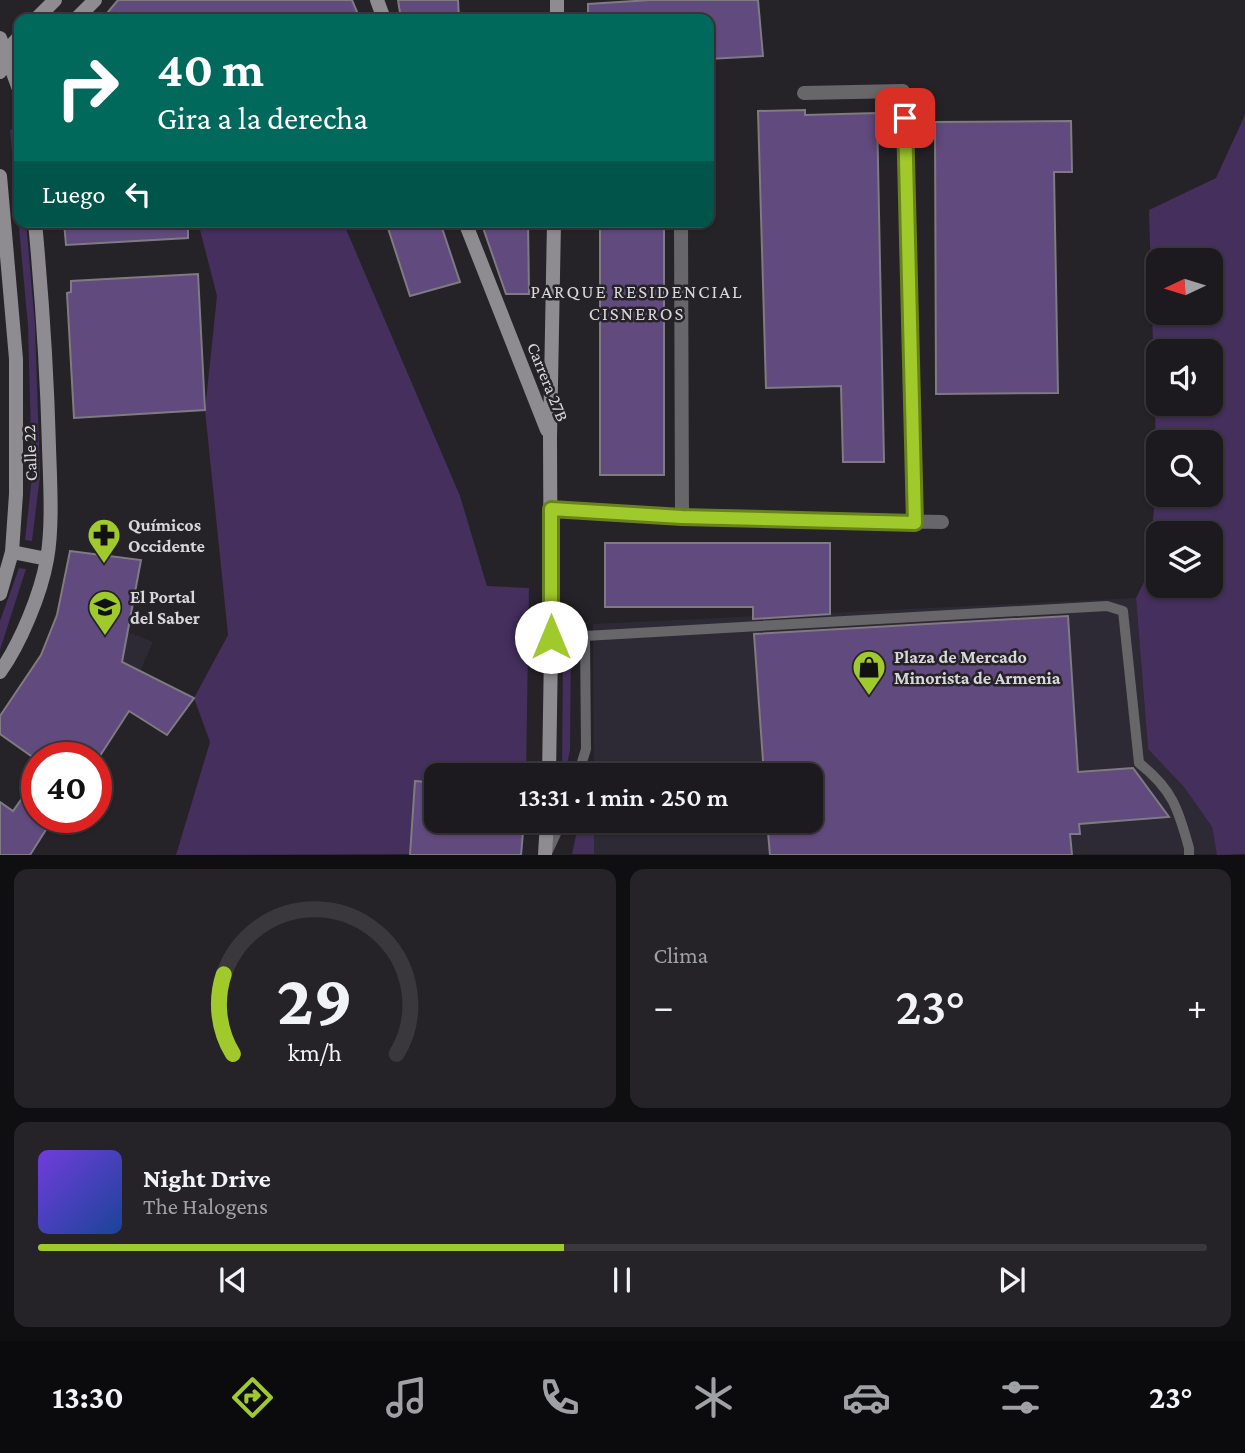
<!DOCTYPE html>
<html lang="es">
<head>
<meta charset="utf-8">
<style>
	:root { --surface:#1c1a1e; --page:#252327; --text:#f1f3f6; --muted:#a0a1a4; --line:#3a383c; --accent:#a0c92b }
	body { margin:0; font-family:"Crimson Pro",serif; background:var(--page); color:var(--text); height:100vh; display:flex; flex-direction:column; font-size:26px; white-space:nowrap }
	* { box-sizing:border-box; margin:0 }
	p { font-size:23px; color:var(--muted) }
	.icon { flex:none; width:38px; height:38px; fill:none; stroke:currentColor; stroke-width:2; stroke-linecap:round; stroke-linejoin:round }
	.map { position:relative; height:855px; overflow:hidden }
	.details { display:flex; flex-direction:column; gap:14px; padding:14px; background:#0f0e10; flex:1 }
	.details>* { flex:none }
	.guide { position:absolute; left:14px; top:14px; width:700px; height:214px; border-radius:14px; box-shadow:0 2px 5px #0004,0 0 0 2px var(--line); background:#00695c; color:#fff; overflow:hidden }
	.needle { width:46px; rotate:266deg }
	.tools { position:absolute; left:1146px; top:248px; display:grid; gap:14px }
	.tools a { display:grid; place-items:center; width:77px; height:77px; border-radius:14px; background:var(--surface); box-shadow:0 2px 5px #0004,0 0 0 2px var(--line); font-size:35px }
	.speed { position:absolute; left:21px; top:742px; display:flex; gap:14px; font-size:35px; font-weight:700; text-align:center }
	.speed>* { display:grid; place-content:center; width:91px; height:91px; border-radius:50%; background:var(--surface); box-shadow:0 2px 5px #0004,0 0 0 2px var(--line); line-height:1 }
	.speed .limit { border:10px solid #d22; background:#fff; color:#111 }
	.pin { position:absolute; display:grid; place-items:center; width:60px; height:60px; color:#fff; margin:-30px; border-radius:14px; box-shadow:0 4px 10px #0006 }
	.me { position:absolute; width:77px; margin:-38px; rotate:0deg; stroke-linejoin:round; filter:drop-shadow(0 0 5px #0008) }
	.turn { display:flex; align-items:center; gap:24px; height:147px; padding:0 28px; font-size:32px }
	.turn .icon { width:91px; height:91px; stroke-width:2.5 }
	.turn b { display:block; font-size:49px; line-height:60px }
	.then { display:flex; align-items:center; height:66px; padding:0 28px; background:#0003; gap:14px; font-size:26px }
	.big { font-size:52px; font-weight:600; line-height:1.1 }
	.details .tile { flex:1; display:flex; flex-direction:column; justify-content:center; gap:10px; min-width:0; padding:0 24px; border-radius:14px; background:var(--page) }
	.details .dial { align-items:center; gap:0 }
	.dial svg { height:182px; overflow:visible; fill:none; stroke:var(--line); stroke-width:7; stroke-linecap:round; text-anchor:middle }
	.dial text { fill:var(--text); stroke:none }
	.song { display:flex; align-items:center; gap:21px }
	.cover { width:84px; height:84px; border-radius:10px; background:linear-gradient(135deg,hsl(260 70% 55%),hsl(220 70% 35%)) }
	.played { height:7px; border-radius:4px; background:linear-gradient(90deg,var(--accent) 45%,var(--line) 45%) }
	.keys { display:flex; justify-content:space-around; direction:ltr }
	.heat { display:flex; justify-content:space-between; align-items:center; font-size:38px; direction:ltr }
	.details .tiles { flex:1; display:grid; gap:14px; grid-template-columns:1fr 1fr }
	.tile:last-child { grid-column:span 2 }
	.trip { position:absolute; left:424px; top:763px; width:399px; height:70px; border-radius:14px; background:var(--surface); box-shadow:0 2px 5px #0004,0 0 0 2px var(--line); font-weight:600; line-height:70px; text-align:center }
	.dock { display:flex; height:112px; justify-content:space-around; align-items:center; background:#0b0a0c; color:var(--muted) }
	.dock .icon { width:49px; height:49px }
	.dock .on { color:var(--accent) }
	.dock b { font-size:32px; color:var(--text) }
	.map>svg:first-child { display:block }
	.built { fill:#2e2a35 }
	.green { fill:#442f5d; fill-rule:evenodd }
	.building { fill:#614a7d; stroke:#7e7b82; stroke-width:2 }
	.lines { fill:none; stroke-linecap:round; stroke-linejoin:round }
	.lane { stroke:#676669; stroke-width:10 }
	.street { stroke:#676669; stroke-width:14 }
	.secondary { stroke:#8e8c91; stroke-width:14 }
	.route-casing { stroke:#68831c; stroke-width:18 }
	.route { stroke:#a0c92b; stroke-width:12 }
	.labels { text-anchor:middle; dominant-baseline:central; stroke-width:5; stroke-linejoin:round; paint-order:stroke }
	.street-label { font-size:18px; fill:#d7d6d9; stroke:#252228 }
	.poi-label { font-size:18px; font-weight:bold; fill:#d7d6d9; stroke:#252228; text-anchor:start }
	.neighbourhood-label { font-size:19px; letter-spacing:2px; fill:#d7d6d9; stroke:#252228 }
</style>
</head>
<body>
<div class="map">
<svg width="1245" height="855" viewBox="0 0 1245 855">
	<rect width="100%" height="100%" fill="#252228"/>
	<path class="built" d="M1136,598L1148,749L1184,787L1212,827L1217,854H594V821H810V775H594L593,624Z
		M59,604L153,642L140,671L51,628Z"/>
	<path class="green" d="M1245,115V854L1217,855L1212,827L1184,787L1148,749L1136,598L1147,576L1157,481L1149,210L1216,178ZM1158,261H1211V313H1158ZM1158,352H1211V404H1158ZM1158,443H1211V495H1158ZM1158,534H1211V586H1158Z
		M17,129L19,222H26L35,325L40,476L32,541L25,540L32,476L28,326L10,130Z
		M198,222H343L460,496L487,586L529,588L526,775H436V783L415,781L410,854L176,855L210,742L194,698L228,635L205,410L217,296Z
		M19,568L26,569L0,650V621Z
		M571,644L570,750L565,775H562L563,650Z
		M579,821H594V854H572Z"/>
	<path class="building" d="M118,0H352L360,19H102Z
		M398,0H458L459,19H401Z
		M650,0H758L763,56L709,59V19H588V4Z
		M805,110V115L877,113L884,462H843L841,386L766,388L758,111Z
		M1071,121L1072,172H1054L1058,393L936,394L935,122Z
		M64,222H188V238L66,245Z
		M386,222H440L460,282L410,296Z
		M481,222H528L529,294H506Z
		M600,222H664V475H600Z
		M198,274L205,410L74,418L67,293L71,292V281Z
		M605,543H830V614L753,619V607H605Z
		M70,551L141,560L122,662L194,698L167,735L129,711L96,762V757L81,758L71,750L66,758H34L0,734V716L41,655L57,615Z
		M1068,616L1078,772L1133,768L1169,817L1079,824L1080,834H1070L1072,855H770L767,821H810V775H764L754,634Z
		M37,777V817H54L30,855H0V802L13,811Z
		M415,781L436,783V821H524L521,855H410Z"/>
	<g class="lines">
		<path class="lane" d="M585,636L1107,606L1123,611L1139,763C1172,789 1178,808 1189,848V855
			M551,637L585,636L586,749L578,775
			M548,851L562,821"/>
		<path class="street" d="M804,93L903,91L915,523
			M681,222L682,517
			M551,509L682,517L942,522"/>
		<path class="secondary" d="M377,0L384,19
			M36,19L55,0
			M76,19L95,0
			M557,19V0
			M0,38L19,89
			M0,72L10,47L19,37
			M0,176L16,359V494L12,552L0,594
			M465,222L547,430
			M12,552L47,559
			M0,672C20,644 41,594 47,559C53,527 50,480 49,447C47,371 42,297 35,222
			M549,775L551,651L550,438L554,222
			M545,855L547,821"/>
	</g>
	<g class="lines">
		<defs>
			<path id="route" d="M551,637V509L682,517L915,523L905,118"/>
		</defs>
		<use href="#route" class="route-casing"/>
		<use href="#route" class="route"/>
	</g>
	<defs>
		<symbol id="pharmacy-pin" viewBox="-11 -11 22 30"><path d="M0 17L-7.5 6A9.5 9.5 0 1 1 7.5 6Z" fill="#a0c92b" stroke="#252228"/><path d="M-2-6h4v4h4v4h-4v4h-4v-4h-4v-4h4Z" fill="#111"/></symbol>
		<symbol id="school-pin" viewBox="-11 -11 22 30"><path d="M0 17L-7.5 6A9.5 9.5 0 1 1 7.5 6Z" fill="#a0c92b" stroke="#252228"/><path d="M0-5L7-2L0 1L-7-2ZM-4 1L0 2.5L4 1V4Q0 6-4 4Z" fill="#111"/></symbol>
		<symbol id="shop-pin" viewBox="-11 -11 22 30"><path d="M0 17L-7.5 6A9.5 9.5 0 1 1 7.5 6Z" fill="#a0c92b" stroke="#252228"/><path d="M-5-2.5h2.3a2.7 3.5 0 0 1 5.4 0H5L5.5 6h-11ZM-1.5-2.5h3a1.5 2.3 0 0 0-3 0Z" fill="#111"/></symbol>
	</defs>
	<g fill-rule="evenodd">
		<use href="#pharmacy-pin" x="85" y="516" width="38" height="52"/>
		<use href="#school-pin" x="86" y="588" width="38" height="52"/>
		<use href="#shop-pin" x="850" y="648" width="38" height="52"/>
	</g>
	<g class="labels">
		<g class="street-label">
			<text transform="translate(548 382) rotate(68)">Carrera 27B</text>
			<text transform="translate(30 453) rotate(-92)">Calle 22</text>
		</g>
		<g class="poi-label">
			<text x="128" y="525">Químicos<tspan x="128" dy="21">Occidente</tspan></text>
			<text x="130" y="597">El Portal<tspan x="130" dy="21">del Saber</tspan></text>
			<text x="894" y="657">Plaza de Mercado<tspan x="894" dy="21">Minorista de Armenia</tspan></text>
		</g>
		<g class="neighbourhood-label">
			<text x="637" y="291">PARQUE RESIDENCIAL<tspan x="637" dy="22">CISNEROS</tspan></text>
		</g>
	</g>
</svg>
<div class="tools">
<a><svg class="needle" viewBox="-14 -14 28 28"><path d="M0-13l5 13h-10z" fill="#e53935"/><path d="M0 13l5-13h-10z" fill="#a0a1a4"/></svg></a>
<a><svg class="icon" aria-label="sound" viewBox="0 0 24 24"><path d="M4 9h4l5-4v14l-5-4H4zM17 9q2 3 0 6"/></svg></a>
<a><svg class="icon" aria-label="search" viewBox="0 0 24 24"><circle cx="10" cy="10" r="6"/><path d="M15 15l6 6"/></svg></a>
<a><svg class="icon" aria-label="layers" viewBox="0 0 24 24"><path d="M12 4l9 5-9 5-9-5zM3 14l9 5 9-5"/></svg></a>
</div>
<div class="speed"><div class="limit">40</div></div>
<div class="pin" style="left:905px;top:118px;background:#d93025"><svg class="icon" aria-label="arrive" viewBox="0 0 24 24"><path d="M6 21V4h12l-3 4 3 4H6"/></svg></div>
<svg class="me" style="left:551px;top:637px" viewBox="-20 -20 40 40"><circle r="19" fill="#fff"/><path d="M0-13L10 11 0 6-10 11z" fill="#a0c92b"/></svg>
<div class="trip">13:31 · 1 min · 250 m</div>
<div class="guide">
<div class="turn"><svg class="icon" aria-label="right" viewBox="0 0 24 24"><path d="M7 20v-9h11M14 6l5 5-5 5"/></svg><div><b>40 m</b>Gira a la derecha</div></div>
<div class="then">Luego<svg class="icon" aria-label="left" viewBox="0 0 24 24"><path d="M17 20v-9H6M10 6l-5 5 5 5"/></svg></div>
</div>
</div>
<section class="details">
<div class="tiles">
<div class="tile dial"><svg viewBox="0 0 100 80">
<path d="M14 69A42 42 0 1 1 86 69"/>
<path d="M14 69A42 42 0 0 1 10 34" stroke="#a0c92b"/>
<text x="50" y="56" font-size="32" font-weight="700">29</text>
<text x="50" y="72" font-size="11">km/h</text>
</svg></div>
<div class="tile"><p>Clima</p>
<div class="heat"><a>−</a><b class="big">23°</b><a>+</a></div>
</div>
<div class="tile">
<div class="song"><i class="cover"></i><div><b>Night Drive</b><p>The Halogens</p></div></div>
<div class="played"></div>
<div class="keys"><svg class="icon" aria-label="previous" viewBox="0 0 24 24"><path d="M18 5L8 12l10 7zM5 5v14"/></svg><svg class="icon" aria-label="pause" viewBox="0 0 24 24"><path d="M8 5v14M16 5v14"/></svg><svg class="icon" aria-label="next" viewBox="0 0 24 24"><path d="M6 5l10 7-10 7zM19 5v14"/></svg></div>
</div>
</div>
</section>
<nav class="dock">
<b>13:30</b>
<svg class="icon on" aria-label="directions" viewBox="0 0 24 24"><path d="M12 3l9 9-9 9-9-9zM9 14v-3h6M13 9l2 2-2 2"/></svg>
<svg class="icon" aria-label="music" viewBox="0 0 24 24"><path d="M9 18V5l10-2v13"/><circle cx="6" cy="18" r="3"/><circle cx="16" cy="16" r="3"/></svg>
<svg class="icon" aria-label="phone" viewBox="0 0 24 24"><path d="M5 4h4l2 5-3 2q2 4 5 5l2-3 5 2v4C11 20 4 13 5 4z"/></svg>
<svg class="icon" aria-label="climate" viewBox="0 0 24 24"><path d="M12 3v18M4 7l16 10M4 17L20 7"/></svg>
<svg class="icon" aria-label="car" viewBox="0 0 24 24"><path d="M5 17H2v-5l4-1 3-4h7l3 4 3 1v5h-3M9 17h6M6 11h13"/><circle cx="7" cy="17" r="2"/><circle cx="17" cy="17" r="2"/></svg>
<svg class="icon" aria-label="filters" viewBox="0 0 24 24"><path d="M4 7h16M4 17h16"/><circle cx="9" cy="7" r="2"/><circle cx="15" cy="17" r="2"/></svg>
<b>23°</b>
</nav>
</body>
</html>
